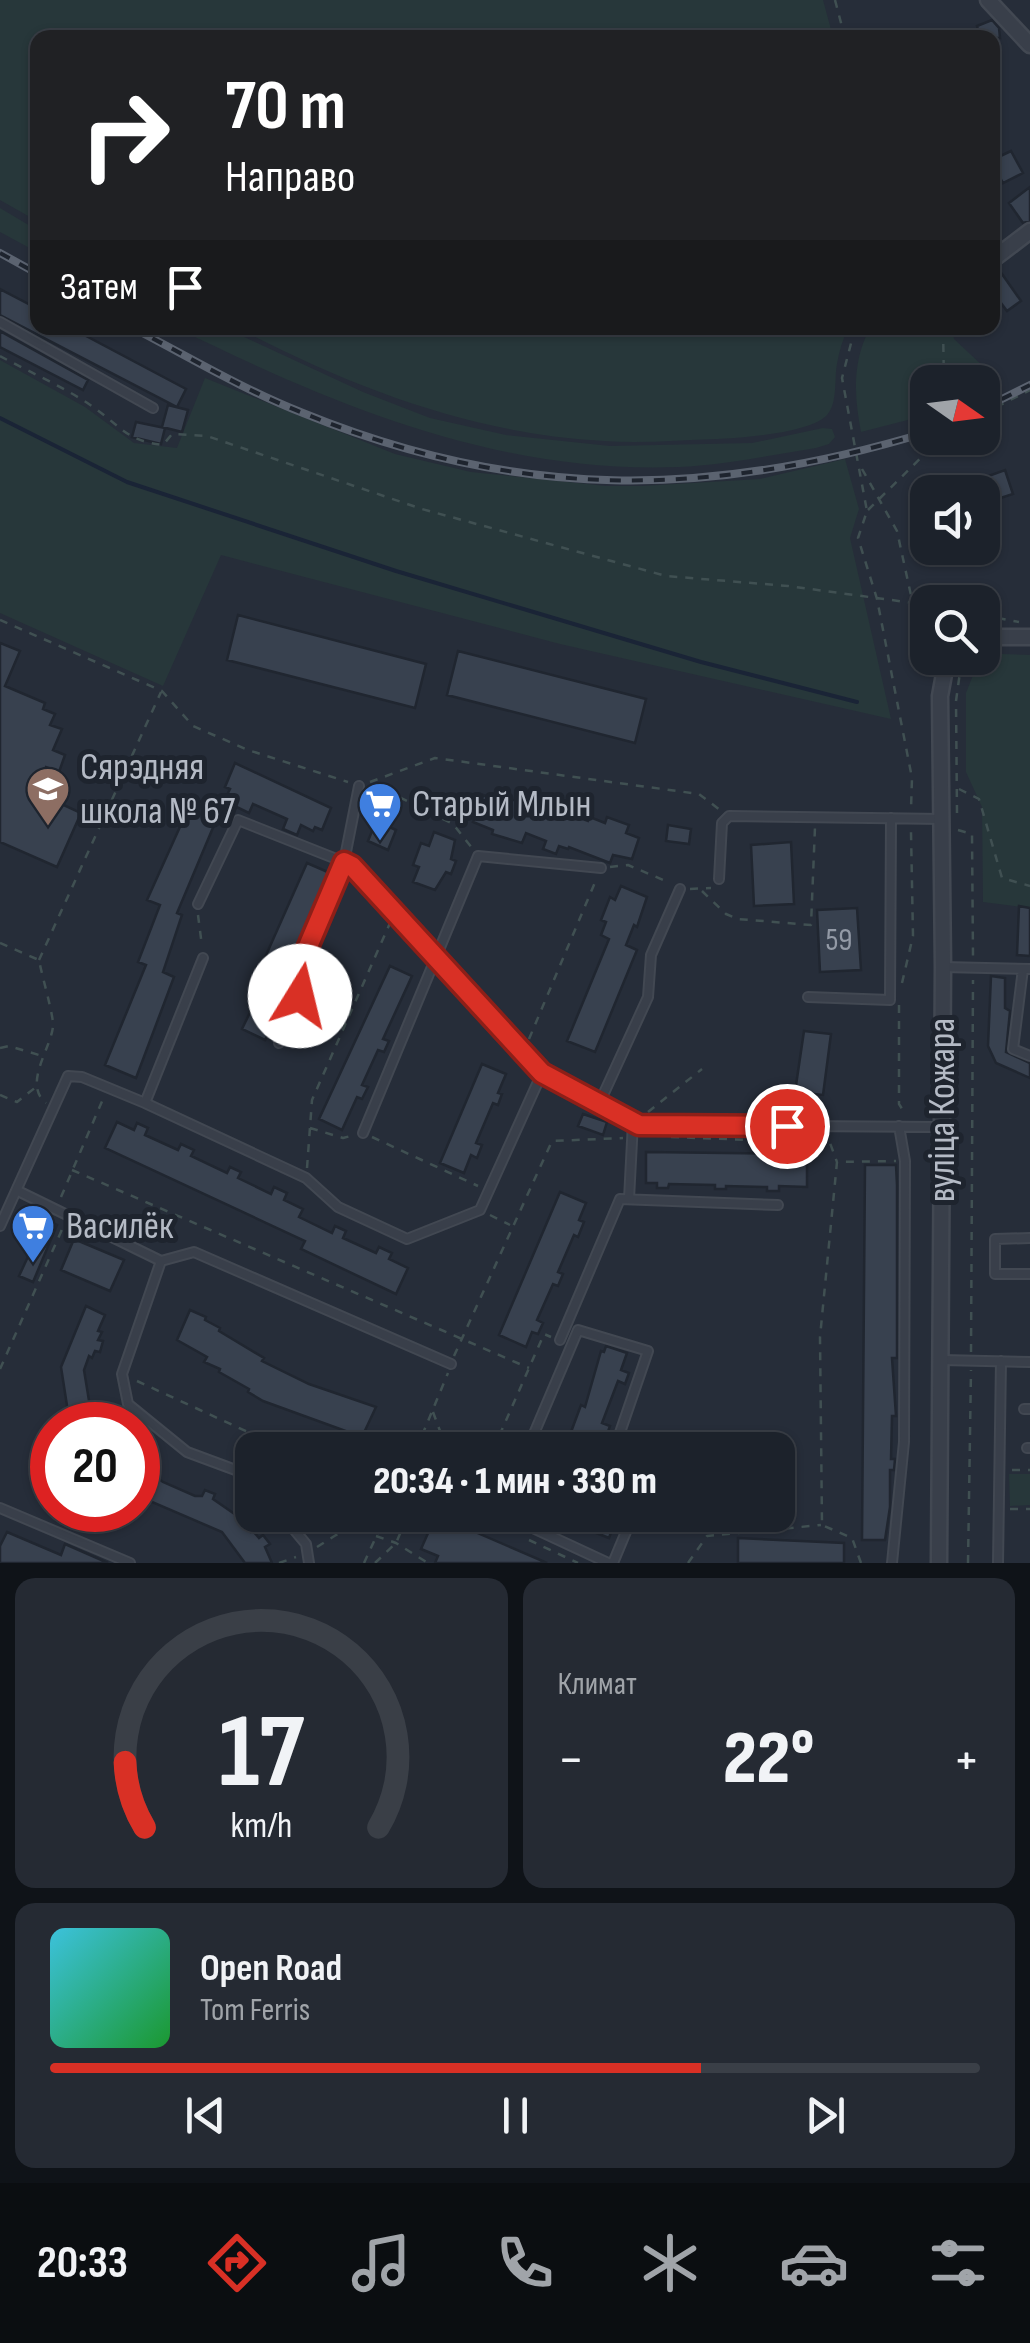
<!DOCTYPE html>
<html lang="ru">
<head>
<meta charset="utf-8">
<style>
	:root { --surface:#1c222b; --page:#252a33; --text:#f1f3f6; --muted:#a0a4a9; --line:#3a3f47; --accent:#d93025 }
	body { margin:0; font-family:"Sofia Sans Condensed",sans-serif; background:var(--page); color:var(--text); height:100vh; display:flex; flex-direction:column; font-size:38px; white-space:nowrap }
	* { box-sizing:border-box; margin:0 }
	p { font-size:32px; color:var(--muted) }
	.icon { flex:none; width:55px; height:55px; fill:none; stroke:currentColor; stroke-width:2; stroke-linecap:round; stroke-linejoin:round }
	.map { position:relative; height:1563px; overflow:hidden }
	.side { display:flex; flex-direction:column; gap:15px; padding:15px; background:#0f1318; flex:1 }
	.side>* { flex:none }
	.banner { position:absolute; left:30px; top:30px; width:970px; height:305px; border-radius:20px; box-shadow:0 2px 8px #0004,0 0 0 2px var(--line); background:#202124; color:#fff; overflow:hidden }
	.needle { width:65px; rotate:104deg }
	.buttons { position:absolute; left:910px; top:365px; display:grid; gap:20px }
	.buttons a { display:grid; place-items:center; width:90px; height:90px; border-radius:20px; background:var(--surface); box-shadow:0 2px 8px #0004,0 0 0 2px var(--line); font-size:50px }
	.speed { position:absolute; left:30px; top:1402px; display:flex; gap:20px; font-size:50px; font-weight:700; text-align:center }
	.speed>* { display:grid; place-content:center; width:130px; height:130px; border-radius:50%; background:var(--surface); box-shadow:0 2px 8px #0004,0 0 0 2px var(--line); line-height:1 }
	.speed .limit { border:15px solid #d22; background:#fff; color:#111 }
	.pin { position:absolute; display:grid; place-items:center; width:85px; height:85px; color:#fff; margin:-42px; border:5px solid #fff; border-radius:50%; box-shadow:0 2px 10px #0007 }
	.me { position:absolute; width:110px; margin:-55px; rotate:9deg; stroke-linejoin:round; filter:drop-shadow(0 0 8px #0008) }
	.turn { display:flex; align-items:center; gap:35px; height:210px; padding:0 30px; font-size:45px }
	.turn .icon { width:130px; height:130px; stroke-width:2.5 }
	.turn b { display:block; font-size:70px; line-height:85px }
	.then { display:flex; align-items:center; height:95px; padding:0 30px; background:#0003; gap:20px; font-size:38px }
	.big { font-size:75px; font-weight:800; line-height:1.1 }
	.side .widget { flex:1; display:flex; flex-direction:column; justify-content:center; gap:15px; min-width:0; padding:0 35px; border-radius:20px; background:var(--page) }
	.side .dial { align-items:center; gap:0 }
	.dial svg { height:260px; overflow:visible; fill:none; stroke:var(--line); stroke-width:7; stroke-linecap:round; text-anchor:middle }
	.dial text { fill:var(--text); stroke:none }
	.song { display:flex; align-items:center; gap:30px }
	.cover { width:120px; height:120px; border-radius:15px; background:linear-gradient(135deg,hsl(190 70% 55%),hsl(130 70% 35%)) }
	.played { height:10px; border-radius:5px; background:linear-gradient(90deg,var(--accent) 70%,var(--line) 70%) }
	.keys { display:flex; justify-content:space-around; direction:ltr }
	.heat { display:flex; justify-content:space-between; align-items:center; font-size:55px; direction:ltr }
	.side .tiles { flex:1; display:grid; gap:15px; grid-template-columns:1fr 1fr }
	.widget:last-child { grid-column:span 2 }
	.trip { position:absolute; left:235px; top:1432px; width:560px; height:100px; border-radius:20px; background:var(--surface); box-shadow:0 2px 8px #0004,0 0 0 2px var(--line); font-weight:800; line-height:100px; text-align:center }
	.tab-bar { display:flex; height:160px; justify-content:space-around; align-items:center; background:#0b0e11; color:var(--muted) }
	.tab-bar .icon { width:70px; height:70px }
	.tab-bar .active { color:var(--accent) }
	.tab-bar b { font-size:45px; color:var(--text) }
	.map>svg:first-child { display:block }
	.green { fill:#27373a }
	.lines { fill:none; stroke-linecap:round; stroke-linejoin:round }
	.stream { stroke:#1a2436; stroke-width:4 }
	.building { fill:#38414f; stroke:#202630; stroke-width:2.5 }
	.lane-casing { stroke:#424852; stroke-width:12 }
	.street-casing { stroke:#424852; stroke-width:19 }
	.path { stroke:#405052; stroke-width:2.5; stroke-dasharray:8 8; stroke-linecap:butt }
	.lane { stroke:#393f4a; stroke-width:8 }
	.street { stroke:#393f4a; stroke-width:14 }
	.rail-casing { stroke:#5b6370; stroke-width:8 }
	.rail { stroke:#1e242e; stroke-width:4; stroke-dasharray:11; stroke-linecap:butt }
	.route-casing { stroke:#8d1f18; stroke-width:25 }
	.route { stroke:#d93025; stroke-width:18 }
	.labels { text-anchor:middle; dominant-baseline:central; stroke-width:10; stroke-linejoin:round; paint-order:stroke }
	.number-label { font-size:32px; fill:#939aa6 }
	.poi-label { font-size:38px; fill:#b4bac5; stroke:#1e242e; text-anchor:start }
	.street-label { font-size:38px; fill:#b4bac5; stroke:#1e242e }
</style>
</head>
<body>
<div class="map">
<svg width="1030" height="1563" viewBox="0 0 1030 1563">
	<rect width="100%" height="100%" fill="#262d39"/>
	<path class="green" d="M0,0H823L833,37L38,38L37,221L0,200Z
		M0,208L37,230V252L0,232Z
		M177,328H225L363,392L430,418L506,435L610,446L752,443L823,428L832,429L835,437L829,444L816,448C771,455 725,465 679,467C499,474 335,406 177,328Z
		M238,328H848C843,339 839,351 837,364C834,379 838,403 827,415C811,433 741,438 717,439C680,440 641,444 604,441C473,434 353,388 238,328Z
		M870,328H952L954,339L986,369L995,390L983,396L982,382H928L927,415L861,432C854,395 852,362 870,328Z
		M0,360L85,407L134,443L177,448L205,378L395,454L471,472L606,486H642L760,479L845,459L859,509L850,538L891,719L560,644L221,555L163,686L0,613Z
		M1002,654L1030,655V908L983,902L982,807L966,772V693L976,668Z
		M1009,1474H1030V1505L1010,1506Z"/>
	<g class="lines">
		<path class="stream" d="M0,418L127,482L396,571L701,662L857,702"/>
	</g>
	<path class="building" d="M992,20L999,28L1000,38H969L979,33L977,26Z
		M1011,151L1023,173L1003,183L999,176L992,180V160Z
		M1030,187V221L1023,223L1009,203Z
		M1002,274L1021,301L1007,311L992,291V280Z
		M0,289L38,309V328H71L186,389L177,407L0,315Z
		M0,331L88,380L83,390L0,347Z
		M168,405L188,410L182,432L162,427Z
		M136,422L165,428L161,444L132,437Z
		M1005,470L1013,494L982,504V492H944Z
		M238,615L426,664L415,708L227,660Z
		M0,643L20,651L5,686L45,703L43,709L55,714L50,725L62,729L53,750L65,755L59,772L46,767L36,792L81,813L57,867L0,842Z
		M458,651L646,699L635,743L447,695Z
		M235,763L331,808L322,830L315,827L313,831L301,825L297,835L283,829L287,819L253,804L249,813L224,801L230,789L225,787Z
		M483,795L498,801L500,795L551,814L553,808L588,821L590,817L605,823L607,817L629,825L626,833L639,838L632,859L613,855L610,863L569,847L568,849L559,846L556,854L543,849L546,841L526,833L522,843L492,834L493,830L473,822Z
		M193,798L220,811L177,913L182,915L163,972L174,977L136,1078L105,1065L146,965L138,962L160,905L147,900Z
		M376,821L396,830L388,850L368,841Z
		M668,825L691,829L689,844L666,841Z
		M434,832L455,840L451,859L456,861L451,874L446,872L435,890L413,882L419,867L413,865L421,843L429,846Z
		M791,842L794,904L754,906L751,845Z
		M307,863L330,873L282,980L292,984L265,1040L242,1029L268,975L259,971Z
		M621,886L647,897L637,927L634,925L626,945L637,950L595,1052L567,1041L609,939L601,935L606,922L601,920L610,897L615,900Z
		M1019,906L1030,908V956L1017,955Z
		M857,908L861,970L820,972L817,910Z
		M390,966L412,976L383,1039L389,1041L384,1052L378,1050L362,1085L368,1087L362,1099L357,1097L342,1130L319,1119Z
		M991,976L1005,978V1008L1010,1011L1006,1052L1030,1063V1078L996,1063L988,1046Z
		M804,1031L831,1034L823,1095L795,1092Z
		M482,1064L506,1074L498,1093L502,1094L498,1105L493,1103L476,1143L482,1145L477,1158L471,1155L464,1173L440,1163Z
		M583,1114L607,1122L603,1135L578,1126Z
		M117,1122L134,1130L137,1123L148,1128L145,1135L178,1150L181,1144L194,1150L191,1156L227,1173L230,1167L241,1172L238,1178L271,1194L274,1187L287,1193L284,1200L303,1209L299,1217L332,1233L335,1226L346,1231L343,1238L376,1253L379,1247L392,1253L389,1259L408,1268L396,1294L301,1249L305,1241L105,1148Z
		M646,1152L807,1154V1187L779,1186V1191H767V1187L726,1186V1189H715V1185L669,1184L668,1188H657V1183H646Z
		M865,1165H896L897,1185V1358H892L896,1416H892L891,1459H895L894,1470H890V1507L885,1540H862Z
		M560,1192L586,1203L579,1220L584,1222L578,1237L574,1235L558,1272L563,1274L558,1286L553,1284L537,1320L543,1323L538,1334L532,1332L526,1347L499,1335Z
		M45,1220L57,1225L33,1282L19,1276Z
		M74,1239L124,1260L110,1291L61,1270Z
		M86,1306L105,1315L98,1331L102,1332L98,1340L103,1341L100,1352L95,1351L92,1358L89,1356L84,1370L93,1425H70L61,1367Z
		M190,1310L206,1317L205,1320L220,1328L219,1331L264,1358L262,1361L309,1384L376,1407L362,1437L263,1401L248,1392L249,1389L219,1372L220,1369L204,1362L207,1357L177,1340Z
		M606,1346L627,1353L621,1370L629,1373L625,1384L618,1381L602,1423L610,1426L606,1437L598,1434L592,1450H588L571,1444L575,1433L571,1432L581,1405L585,1407L601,1351L604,1352Z
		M148,1467L158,1471L156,1477L163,1482L195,1496H202L205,1490L215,1494L213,1499L236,1515L251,1532L253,1531L259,1538L263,1535L270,1544L265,1547L272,1563H245L222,1532L138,1496V1471L146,1474Z
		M436,1515L547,1563H435L438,1556L421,1549Z
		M589,1517L613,1527L609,1538L584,1528Z
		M7,1532L61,1555L65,1544L108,1563H0V1546Z
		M738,1538L844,1543V1563H738Z"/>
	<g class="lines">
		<defs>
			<path id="lane" d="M0,322L153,408
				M719,879L722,823L729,816L942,819
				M198,904L238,820L344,862L352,866L542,1073
				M943,967L1030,969
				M1023,969L1013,1049L1030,1056
				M808,997L890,1000L891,818
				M279,1043L300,996L301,963L344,862L359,786
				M145,1103L203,958
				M599,1104L648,997L651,955L680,889
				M363,1133L478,856L601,868
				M18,1191L161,1261L194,1252L451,1364
				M629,1199L633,1122
				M0,1226L68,1076L82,1077L145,1103L306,1178L338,1207L407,1239L480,1210L542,1073L639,1125L942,1127
				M1030,1238L995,1239V1274H1030
				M161,1261L122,1374L128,1404L187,1452L249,1475L252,1479
				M560,1340L620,1199L778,1205
				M942,1360L1030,1362
				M1024,1409H1030
				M1027,1448H1030
				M527,1450L578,1330L648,1351L614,1450
				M0,1508L130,1563
				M282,1515L306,1544L309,1563
				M505,1515L608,1563
				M613,1563L633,1515
				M892,1563L904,1442L905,1161L899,1126
				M998,1563L1001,1361"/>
			<path id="street" d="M988,0L1030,45
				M992,260L1030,231
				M982,637H1030
				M939,1563L943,967L940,696L947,658"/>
		</defs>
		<use href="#lane" class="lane-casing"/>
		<use href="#street" class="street-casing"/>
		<path class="path" d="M835,0L845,38
			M855,328L842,378L867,511L858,538L877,599L912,778L911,809
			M943,328L944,382
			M0,356C31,373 67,388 96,409C122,428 128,441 163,445L172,434L207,436L422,509L666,576L788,586L928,605
			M982,414L1030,390
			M862,469L897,531L912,600
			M868,510L941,438
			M982,615L1019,622
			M0,620L162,691L193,726L248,750L348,782
			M982,656L996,652
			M370,782L435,758L699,794L720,810
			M370,787L381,788L453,824L472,848
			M959,789L979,799L1002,878L1030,886
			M957,813L956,701L960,672L978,658
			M958,830L972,834L973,957
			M610,867L628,865L668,882
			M690,889L711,888
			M702,891L726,914L738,919L811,925L815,827
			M198,915L202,946
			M0,943L39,960C43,980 50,1002 53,1022C55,1044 21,1083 46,1103
			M39,960L161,692
			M902,983L913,936L911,832
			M899,1005V1104L906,1115
			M529,1039L596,880
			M0,1048L9,1046L39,1055
			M0,1095L17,1102L36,1087
			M648,1112L702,1069
			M310,1128L343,1138L351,1136
			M372,1137L478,1186
			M671,1137L830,1143L837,1162
			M307,1168L312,1100L390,923
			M72,1170L529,1368
			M61,1197L103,1099
			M490,1215L510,1225
			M971,1352L973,980
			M454,1356L552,1141L623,1138
			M0,1369L64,1225
			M137,1381L287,1450
			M433,1412L447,1450
			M416,1450L448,1373
			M475,1450L499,1435L517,1443
			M493,1450L544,1334L551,1337
			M1012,1470H1030
			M1010,1509H1030
			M478,1515L499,1526
			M376,1536L396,1543L428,1563
			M529,1540L578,1563
			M317,1547L336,1535L385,1517
			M279,1563L296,1557
			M364,1563L386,1515
			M375,1563L396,1543L408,1515
			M688,1563L707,1536L821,1525
			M861,1563L852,1538L822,1525L820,1337L837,1162L896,1161
			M968,1563L971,1370"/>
		<use href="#lane" class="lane"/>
		<use href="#street" class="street"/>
		<defs>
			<path id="rail" d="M0,253L38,274
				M133,328C189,357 244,390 303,413C517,500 708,499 928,432
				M982,409L1030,385"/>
		</defs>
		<use href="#rail" class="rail-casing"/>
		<use href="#rail" class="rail"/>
	</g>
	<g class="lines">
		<defs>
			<path id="route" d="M300,996L301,963L344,862L352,866L542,1073L639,1125L787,1126"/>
		</defs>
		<use href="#route" class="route-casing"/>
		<use href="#route" class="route"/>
	</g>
	<defs>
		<symbol id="school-pin" viewBox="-11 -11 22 30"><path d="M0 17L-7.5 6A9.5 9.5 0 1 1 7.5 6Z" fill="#8d6e63" stroke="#1e242e"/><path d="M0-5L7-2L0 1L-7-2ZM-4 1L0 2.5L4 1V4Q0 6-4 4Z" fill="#fff"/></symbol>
		<symbol id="supermarket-pin" viewBox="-11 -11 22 30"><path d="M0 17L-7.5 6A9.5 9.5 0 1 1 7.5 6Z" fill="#3f7fe0" stroke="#1e242e"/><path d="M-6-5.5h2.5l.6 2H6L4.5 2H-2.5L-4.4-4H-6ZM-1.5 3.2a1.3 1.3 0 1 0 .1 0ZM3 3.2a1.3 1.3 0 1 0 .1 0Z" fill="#fff"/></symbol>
	</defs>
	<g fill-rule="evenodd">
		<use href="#school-pin" x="23" y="764" width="50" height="68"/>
		<use href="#supermarket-pin" x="355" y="779" width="50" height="68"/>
		<use href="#supermarket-pin" x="8" y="1201" width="50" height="68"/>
	</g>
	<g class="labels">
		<g class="number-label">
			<text x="839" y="940">59</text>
		</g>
		<g class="poi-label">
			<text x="80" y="767">Сярэдняя<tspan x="80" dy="44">школа № 67</tspan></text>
			<text x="412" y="804">Старый Млын</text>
			<text x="66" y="1226">Василёк</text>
		</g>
		<g class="street-label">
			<text transform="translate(942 1110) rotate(-90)">вуліца Кожара</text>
		</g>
	</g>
</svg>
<div class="buttons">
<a><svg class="needle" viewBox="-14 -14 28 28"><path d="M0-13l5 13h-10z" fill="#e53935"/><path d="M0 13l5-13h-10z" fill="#a0a4a9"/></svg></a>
<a><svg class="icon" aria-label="sound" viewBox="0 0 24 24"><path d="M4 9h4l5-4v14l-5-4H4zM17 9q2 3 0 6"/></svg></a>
<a><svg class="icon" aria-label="search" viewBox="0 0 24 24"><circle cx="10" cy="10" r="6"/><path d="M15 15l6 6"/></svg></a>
</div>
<div class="speed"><div class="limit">20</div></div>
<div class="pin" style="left:787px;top:1126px;background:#d93025"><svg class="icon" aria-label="arrive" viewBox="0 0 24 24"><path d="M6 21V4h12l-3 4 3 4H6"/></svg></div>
<svg class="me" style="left:300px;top:996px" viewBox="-20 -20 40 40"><circle r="19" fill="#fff"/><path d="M0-13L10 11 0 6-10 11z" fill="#d93025"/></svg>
<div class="trip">20:34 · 1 мин · 330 m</div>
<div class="banner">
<div class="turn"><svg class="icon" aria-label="right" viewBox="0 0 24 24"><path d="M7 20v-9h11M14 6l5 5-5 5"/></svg><div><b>70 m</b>Направо</div></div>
<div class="then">Затем<svg class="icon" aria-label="arrive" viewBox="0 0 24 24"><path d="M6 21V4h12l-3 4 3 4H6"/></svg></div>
</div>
</div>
<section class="side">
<div class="tiles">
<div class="widget dial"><svg viewBox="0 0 100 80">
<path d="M14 69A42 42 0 1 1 86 69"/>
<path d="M14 69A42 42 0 0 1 8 49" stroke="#d93025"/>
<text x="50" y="56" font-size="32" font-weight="700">17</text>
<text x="50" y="72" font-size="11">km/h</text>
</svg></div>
<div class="widget"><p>Климат</p>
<div class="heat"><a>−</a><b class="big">22°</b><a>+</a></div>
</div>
<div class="widget">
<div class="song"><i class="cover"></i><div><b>Open Road</b><p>Tom Ferris</p></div></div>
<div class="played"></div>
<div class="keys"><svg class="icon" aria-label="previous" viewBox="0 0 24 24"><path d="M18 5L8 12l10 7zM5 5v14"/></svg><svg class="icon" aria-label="pause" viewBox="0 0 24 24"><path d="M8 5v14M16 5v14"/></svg><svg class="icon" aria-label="next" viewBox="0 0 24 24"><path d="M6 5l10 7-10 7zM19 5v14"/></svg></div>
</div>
</div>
</section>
<nav class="tab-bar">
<b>20:33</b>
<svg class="icon active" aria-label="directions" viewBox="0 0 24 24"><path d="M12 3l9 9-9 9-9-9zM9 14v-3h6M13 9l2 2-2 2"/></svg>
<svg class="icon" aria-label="music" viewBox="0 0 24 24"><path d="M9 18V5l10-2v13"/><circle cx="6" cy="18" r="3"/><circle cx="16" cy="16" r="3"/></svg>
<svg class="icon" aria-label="phone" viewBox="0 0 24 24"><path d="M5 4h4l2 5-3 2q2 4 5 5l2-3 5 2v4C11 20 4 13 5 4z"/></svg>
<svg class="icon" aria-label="climate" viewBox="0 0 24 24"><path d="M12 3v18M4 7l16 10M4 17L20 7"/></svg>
<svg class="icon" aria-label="car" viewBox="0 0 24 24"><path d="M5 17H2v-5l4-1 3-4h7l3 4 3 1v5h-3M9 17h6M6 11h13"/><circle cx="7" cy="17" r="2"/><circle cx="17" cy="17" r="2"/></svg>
<svg class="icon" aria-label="filters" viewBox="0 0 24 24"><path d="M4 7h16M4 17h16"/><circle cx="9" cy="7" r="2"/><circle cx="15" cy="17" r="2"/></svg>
</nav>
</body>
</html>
